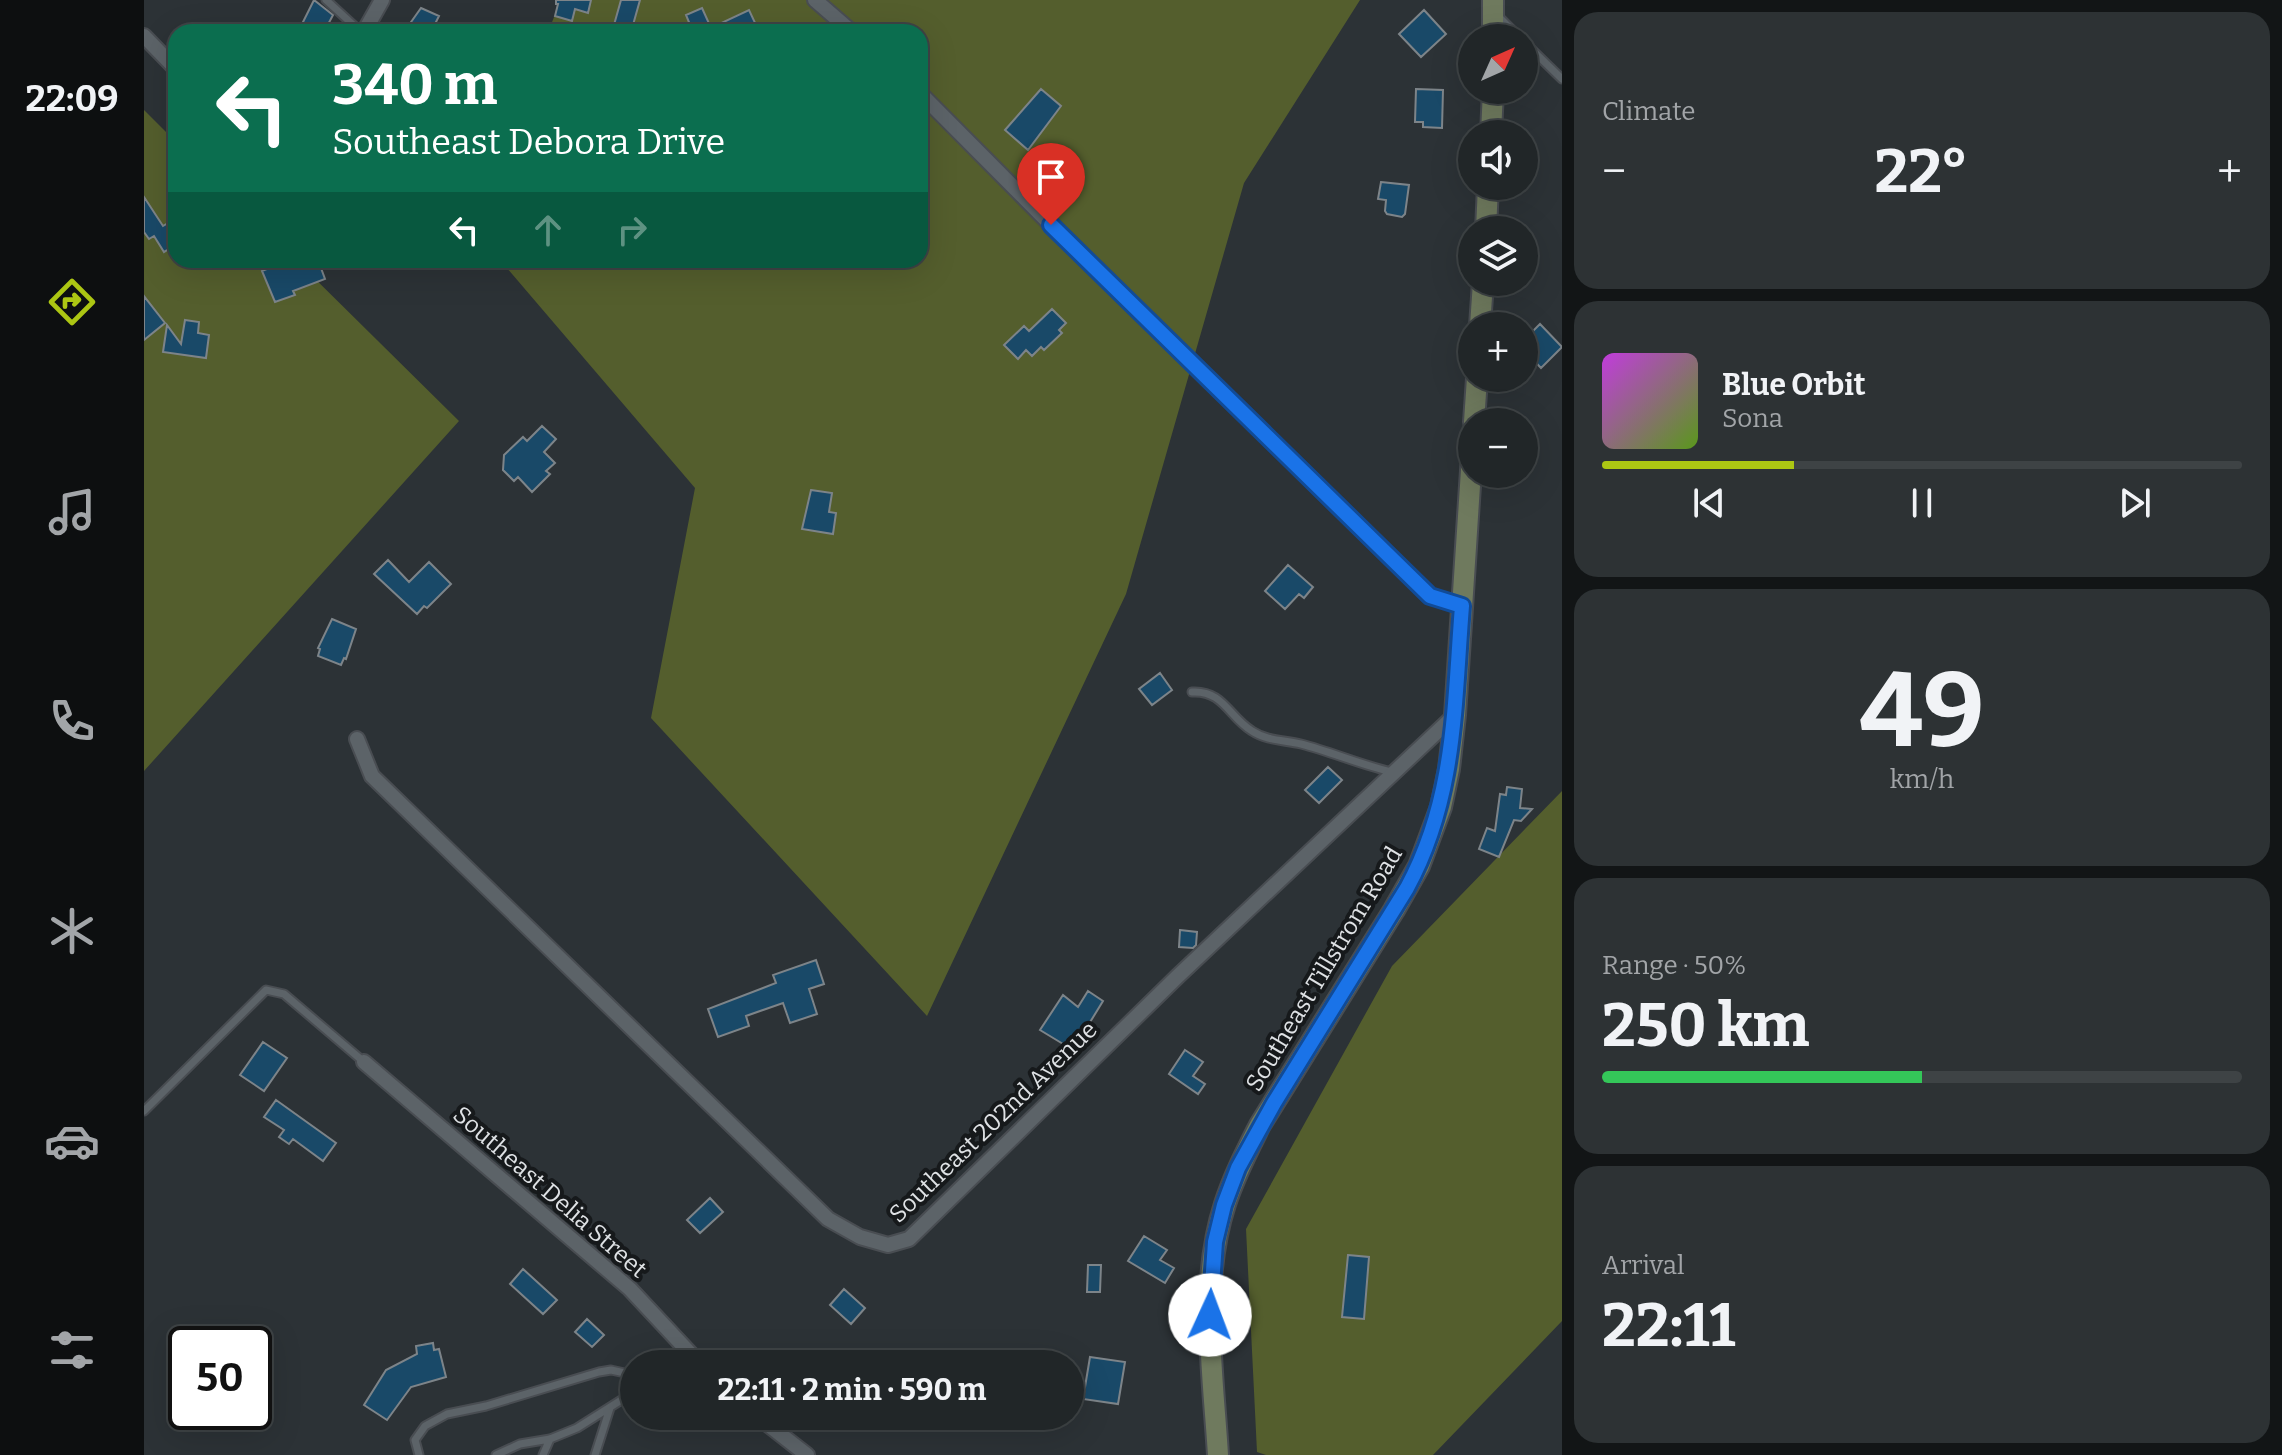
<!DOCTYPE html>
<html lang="en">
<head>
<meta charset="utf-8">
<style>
	:root { --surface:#212628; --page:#2d3234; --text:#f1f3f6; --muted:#a2a5a8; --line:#3e4345; --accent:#acc613 }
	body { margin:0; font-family:Bitter,serif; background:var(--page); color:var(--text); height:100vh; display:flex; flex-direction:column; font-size:30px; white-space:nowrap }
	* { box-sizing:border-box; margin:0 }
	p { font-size:26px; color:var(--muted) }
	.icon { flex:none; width:44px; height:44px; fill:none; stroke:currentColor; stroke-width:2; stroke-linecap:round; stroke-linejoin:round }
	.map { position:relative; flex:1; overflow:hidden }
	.drawer { display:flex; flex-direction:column; gap:12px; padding:12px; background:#121516; width:720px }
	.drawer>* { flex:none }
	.banner { position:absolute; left:24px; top:24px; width:760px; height:244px; border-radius:24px; box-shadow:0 8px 32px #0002,0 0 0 2px var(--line); background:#0b6e4f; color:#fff; overflow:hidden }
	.needle { width:52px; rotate:45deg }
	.fabs { position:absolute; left:1314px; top:24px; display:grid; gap:16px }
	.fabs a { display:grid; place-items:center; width:80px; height:80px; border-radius:50%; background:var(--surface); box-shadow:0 8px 32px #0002,0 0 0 2px var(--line); font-size:40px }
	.speed { position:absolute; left:24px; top:1326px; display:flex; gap:16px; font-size:40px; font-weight:700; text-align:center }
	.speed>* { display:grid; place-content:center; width:104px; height:104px; border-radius:50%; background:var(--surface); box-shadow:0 8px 32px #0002,0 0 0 2px var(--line); line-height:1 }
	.speed .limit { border:4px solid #111; border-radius:12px; background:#fff; color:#111 }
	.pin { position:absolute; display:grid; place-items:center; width:68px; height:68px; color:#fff; margin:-82px -34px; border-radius:50% 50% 50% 0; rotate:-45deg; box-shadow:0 0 8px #0007 }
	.pin .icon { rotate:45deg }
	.me { position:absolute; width:88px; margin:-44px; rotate:2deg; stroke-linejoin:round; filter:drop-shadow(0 0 6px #0008) }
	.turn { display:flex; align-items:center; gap:28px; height:168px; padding:0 32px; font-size:36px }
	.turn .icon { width:104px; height:104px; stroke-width:2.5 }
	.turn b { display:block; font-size:56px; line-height:68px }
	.lanes { display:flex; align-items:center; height:76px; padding:0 32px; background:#0003; justify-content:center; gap:40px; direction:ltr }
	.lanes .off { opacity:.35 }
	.big { font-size:60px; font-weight:700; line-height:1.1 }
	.drawer .card { flex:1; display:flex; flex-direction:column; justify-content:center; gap:12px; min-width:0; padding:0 28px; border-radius:24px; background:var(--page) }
	.drawer .dial { align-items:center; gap:0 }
	.dial b { font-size:104px; line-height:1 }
	.song { display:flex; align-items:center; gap:24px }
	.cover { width:96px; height:96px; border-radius:12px; background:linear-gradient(135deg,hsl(290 70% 55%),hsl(90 70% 35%)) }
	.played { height:8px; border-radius:4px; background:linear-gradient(90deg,var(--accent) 30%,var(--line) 30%) }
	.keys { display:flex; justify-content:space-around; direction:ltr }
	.heat { display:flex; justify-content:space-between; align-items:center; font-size:44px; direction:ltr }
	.charge { height:12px; border-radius:6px; background:linear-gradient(90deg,#34c759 50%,var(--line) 0) }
	.trip { position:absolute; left:476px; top:1350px; width:464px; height:80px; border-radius:40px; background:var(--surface); box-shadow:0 8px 32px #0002,0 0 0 2px var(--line); font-weight:700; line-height:80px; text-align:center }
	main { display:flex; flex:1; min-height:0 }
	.tab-bar { display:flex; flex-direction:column; width:144px; justify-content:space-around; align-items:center; background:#0d0f10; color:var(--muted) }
	.tab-bar .icon { width:56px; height:56px }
	.tab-bar .current { color:var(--accent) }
	.tab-bar b { font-size:36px; color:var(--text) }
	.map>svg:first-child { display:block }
	.forest { fill:#545e2d }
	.building { fill:#194968; stroke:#7d8489; stroke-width:2 }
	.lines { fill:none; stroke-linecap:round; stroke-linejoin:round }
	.service-casing { stroke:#494d52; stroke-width:11 }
	.minor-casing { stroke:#494d52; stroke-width:18 }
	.secondary-casing { stroke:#494d52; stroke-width:24 }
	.service { stroke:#5c6368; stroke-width:7 }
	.minor { stroke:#5c6368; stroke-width:14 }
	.secondary { stroke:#6f7a5e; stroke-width:20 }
	.route-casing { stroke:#114b97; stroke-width:20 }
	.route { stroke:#1a73e8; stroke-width:14 }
	.labels { text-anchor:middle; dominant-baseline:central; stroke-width:8; stroke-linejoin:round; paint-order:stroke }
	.street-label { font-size:24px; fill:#dfe2e5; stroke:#16191b }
</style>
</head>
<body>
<main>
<nav class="tab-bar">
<b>22:09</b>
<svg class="icon current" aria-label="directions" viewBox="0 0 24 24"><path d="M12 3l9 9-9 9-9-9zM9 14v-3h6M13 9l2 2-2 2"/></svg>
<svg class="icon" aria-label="music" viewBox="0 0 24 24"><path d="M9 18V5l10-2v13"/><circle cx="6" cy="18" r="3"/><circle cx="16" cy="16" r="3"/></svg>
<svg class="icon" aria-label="phone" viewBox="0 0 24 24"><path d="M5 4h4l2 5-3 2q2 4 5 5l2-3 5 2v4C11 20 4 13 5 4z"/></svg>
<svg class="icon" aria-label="climate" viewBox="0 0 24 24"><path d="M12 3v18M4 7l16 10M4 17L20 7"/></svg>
<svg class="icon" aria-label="car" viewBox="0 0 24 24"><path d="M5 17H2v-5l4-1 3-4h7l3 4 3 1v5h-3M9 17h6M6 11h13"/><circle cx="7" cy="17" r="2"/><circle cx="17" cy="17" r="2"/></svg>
<svg class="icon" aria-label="filters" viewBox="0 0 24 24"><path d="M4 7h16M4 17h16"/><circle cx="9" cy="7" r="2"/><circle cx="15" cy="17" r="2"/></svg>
</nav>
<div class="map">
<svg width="1418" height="1455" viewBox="0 0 1418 1455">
	<rect width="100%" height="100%" fill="#2c3236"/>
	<path class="forest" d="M417,0H1216L1100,183L982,594L783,1016L507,718L551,488L356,260H776V32H404Z
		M0,110L32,142V260H152L315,421L0,771Z
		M1418,791V1321L1289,1455H1122L1113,1452L1102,1229L1248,966Z"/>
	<path class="building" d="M170,0L189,15L180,32H154Z
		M412,0H447L444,13L431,9L428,21L411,16L414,4H412Z
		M477,0H496L487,32H468Z
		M277,8L295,16L287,32H260Z
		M558,8L567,28L605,10L613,27L603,32H549L542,15Z
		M1280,10L1302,34L1277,57L1255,34Z
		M897,89L917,106L884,150L861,130Z
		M1272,89L1299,90L1298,128L1279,127V122H1271Z
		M1237,182L1265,185L1261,214L1258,217L1243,214L1241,211L1242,200L1234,199Z
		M0,197L19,226L24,223L32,236V244L20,252L10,236L5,239L0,232Z
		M134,260H174L181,279L149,291L151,295L131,302L118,271L135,264Z
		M0,296L21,323L0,340Z
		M908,309L922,323L915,330L918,333L900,350L897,347L888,356L882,350L874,359L860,345L880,326L885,331Z
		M41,320L55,322L54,333L65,335L62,358L19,352L23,325L37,344Z
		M1396,324L1418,347L1397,368L1380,350V345L1386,340L1383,337Z
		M398,426L412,439L400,452L411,463L402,471L406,474L388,492L374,477L370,481L359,470L360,455L379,437L383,441Z
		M667,490L688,493L685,512L692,513L689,534L658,529Z
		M244,560L265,582L285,562L307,584L283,608L280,606L273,614L230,574Z
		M1144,565L1169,587L1160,598L1155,594L1141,609L1121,591Z
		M188,619L212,629L202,659L200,658L197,665L174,656L176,649L174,648Z
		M1016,673L1028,690L1008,705L995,689Z
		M1184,767L1198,780L1175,803L1161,790Z
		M1363,787L1378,789L1376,808L1388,809L1377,821L1370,820L1355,857L1335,849L1343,828L1351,831L1356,794L1362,795Z
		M1036,930L1053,932L1052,945L1049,948L1035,947Z
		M672,960L680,984L665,989L673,1014L646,1023L639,1003L602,1016L605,1026L574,1037L564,1009L632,983L629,975Z
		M944,991L959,1001L929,1050L896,1030L919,995L934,1007Z
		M119,1042L143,1058L120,1091L96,1075Z
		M1041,1050L1059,1062L1049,1076L1061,1084L1054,1094L1025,1074Z
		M132,1100L192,1143L179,1161L149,1139L145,1144L135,1137L140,1130L120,1117Z
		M566,1198L579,1212L556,1233L543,1220Z
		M1000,1236L1023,1250L1016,1260L1030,1268L1021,1283L984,1261Z
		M1204,1255L1225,1257L1220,1319L1198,1317Z
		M944,1265H957L956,1292H943Z
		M379,1269L413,1300L399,1314L366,1284Z
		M700,1289L721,1308L707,1324L686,1305Z
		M443,1319L460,1335L448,1347L431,1332Z
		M289,1343L290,1350L295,1349L302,1377L267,1387L243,1420L220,1405L242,1370L273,1354L272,1346Z
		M946,1357L981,1362L974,1404L939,1399Z"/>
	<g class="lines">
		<defs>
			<path id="service" d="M182,0L217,32
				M1353,15L1376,38
				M1380,42L1418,79
				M1048,692C1079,690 1085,717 1108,731C1123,741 1141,740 1157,744C1188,752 1217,765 1248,772
				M0,1111L122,990L140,994L220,1062
				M531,1364L547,1356
				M275,1455L271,1440L281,1426L303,1414L342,1406L455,1372L467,1370L490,1375
				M352,1455L376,1444L406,1439L433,1428L490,1392
				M399,1455L406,1439
				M451,1455L466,1408"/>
			<path id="minor" d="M671,0L708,32
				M220,32L238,0
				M0,36L32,69
				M776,93L929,247L1286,596L1318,606
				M213,739L228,776L684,1219L716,1237L744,1245L765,1239L1034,976L1311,715
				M220,1062L486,1289L556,1364
				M613,1416L663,1455"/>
			<path id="secondary" d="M1349,0V38
				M1347,134L1349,90
				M1342,230L1344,186
				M1336,326L1339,282
				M1330,422L1333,378
				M1074,1455C1069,1373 1055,1284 1081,1204C1090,1176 1103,1151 1116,1125L1250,910L1275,866L1297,807L1305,769L1311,715L1328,455"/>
		</defs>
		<use href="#service" class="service-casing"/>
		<use href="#minor" class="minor-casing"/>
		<use href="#secondary" class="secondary-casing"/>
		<use href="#service" class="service"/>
		<use href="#minor" class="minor"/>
		<use href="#secondary" class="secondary"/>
	</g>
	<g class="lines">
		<defs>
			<path id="route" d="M907,225L1286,596L1318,606C1310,705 1312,798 1263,888L1130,1103L1094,1168L1080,1205L1071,1242L1066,1315"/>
		</defs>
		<use href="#route" class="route-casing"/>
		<use href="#route" class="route"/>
	</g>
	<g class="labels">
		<g class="street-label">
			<text transform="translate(1180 969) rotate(-59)">Southeast Tillstrom Road</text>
			<text transform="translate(849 1122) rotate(-44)">Southeast 202nd Avenue</text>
			<text transform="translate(406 1192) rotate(41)">Southeast Delia Street</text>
		</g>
	</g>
</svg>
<div class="fabs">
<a><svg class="needle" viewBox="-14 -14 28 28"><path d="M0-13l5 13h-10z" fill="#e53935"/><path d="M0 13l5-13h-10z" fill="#a2a5a8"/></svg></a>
<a><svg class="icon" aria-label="sound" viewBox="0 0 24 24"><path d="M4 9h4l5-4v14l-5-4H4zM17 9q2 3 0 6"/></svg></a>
<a><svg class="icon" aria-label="layers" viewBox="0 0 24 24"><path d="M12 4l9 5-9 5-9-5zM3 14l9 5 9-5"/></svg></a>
<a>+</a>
<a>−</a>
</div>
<div class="speed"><div class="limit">50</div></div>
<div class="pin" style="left:907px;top:225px;background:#d93025"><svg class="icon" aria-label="arrive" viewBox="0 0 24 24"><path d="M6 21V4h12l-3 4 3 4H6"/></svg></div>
<svg class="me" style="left:1066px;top:1315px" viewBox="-20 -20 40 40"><circle r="19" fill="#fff"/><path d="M0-13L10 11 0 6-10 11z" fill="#1a73e8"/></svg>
<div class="trip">22:11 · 2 min · 590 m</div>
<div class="banner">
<div class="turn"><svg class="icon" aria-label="left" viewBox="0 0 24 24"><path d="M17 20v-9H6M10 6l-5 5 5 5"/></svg><div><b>340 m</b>Southeast Debora Drive</div></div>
<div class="lanes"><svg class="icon" aria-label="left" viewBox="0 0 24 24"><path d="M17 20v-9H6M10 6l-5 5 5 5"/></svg><svg class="icon off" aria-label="ahead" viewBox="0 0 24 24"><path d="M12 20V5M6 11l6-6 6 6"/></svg><svg class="icon off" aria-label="right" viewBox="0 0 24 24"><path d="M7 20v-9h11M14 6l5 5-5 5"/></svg></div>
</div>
</div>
<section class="drawer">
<div class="card"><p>Climate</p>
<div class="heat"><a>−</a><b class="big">22°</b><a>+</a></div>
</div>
<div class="card">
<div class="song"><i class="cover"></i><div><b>Blue Orbit</b><p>Sona</p></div></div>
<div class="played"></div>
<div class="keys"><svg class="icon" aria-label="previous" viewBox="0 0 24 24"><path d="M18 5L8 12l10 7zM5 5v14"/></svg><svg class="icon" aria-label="pause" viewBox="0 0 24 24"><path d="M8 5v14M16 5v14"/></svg><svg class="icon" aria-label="next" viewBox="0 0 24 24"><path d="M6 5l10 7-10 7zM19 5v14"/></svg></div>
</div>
<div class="card dial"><b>49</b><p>km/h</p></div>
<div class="card"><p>Range · 50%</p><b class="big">250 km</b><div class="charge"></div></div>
<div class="card"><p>Arrival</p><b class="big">22:11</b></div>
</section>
</main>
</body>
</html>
